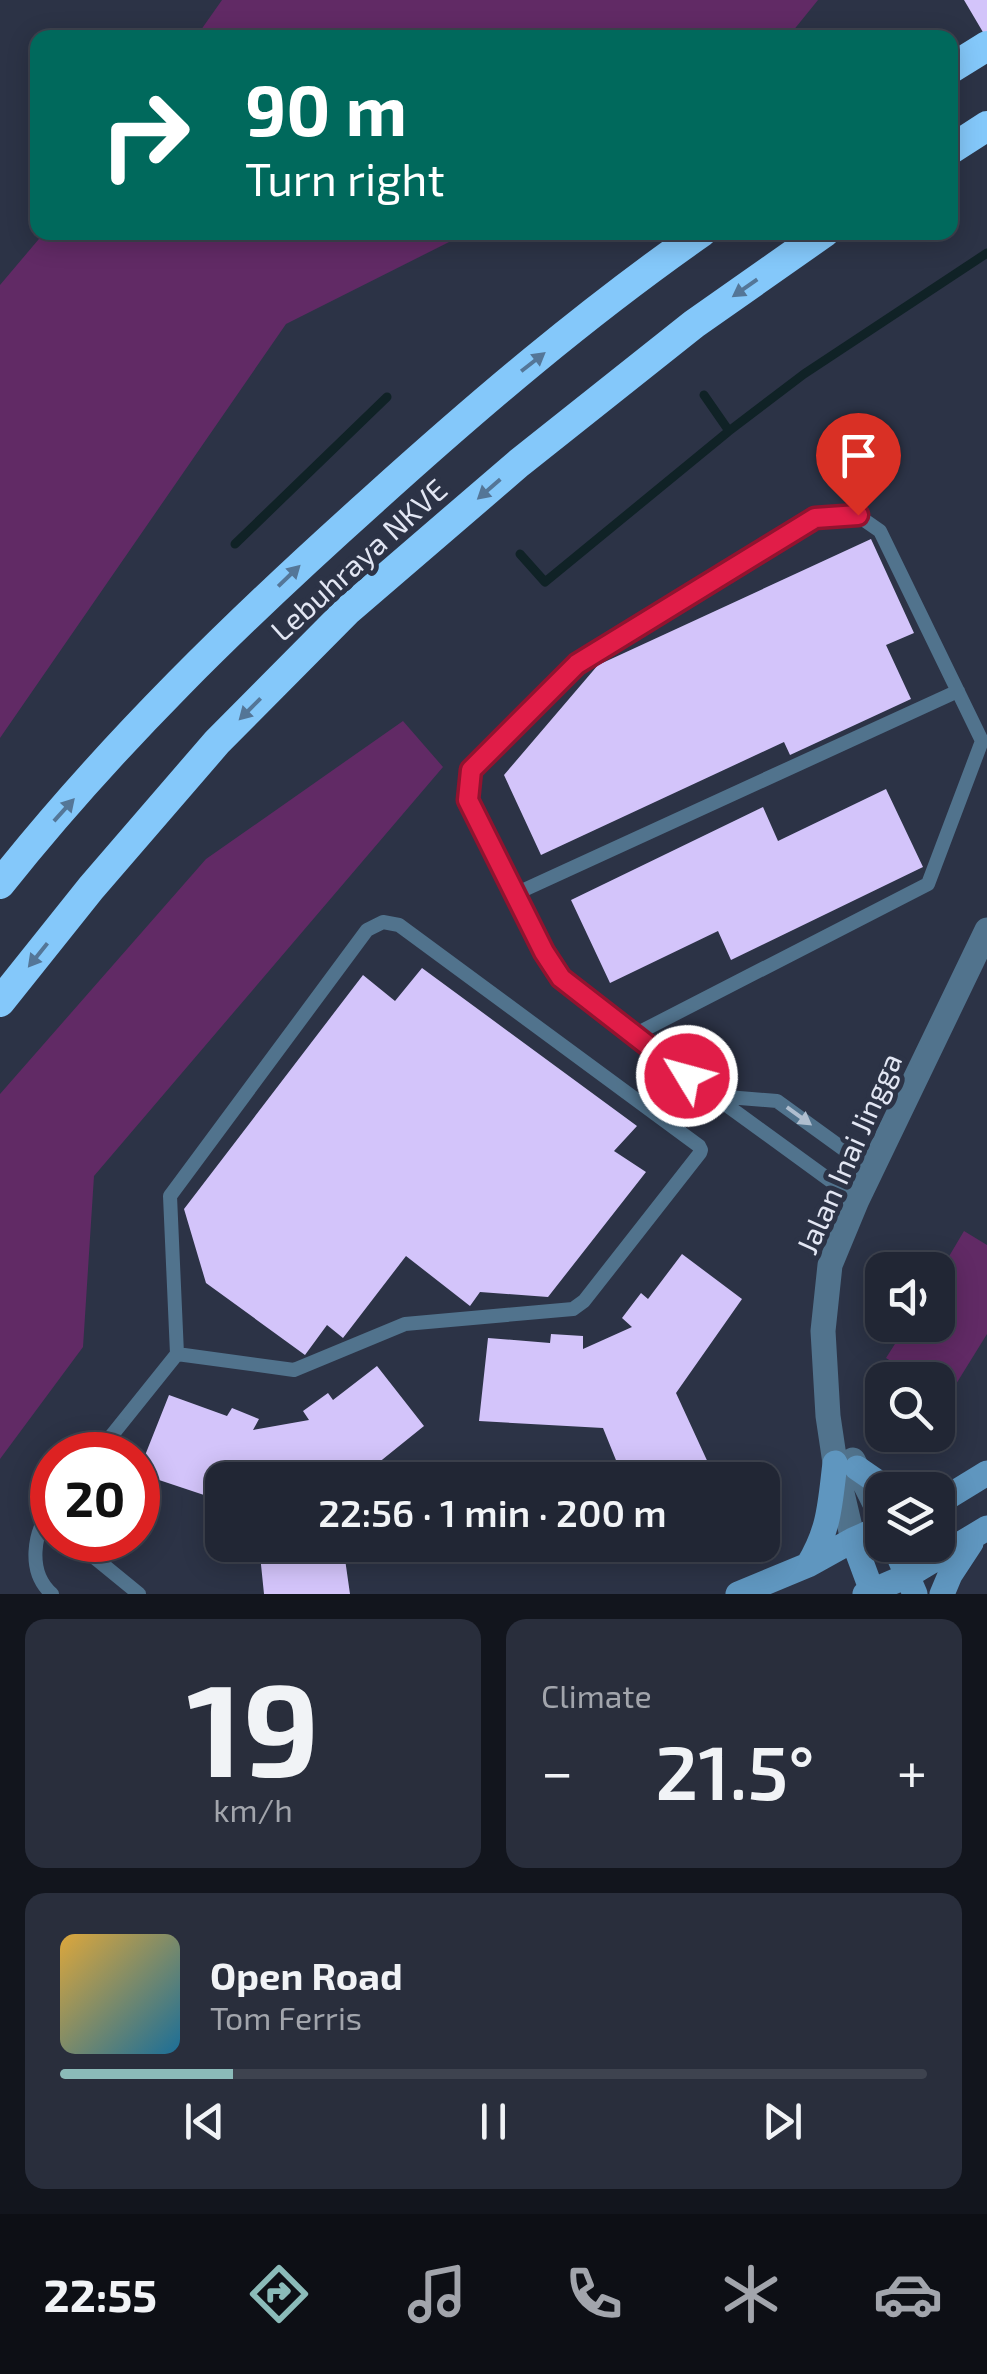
<!DOCTYPE html>
<html lang="en">
<head>
<meta charset="utf-8">
<style>
	:root { --surface:#212634; --page:#292e3c; --text:#f1f3f6; --muted:#a2a5ac; --line:#3e434f; --accent:#8bbbb9 }
	body { margin:0; font-family:"Exo 2",sans-serif; background:var(--page); color:var(--text); height:100vh; display:flex; flex-direction:column; font-size:38px; white-space:nowrap }
	* { box-sizing:border-box; margin:0 }
	p { font-size:32px; color:var(--muted) }
	.icon { flex:none; width:55px; height:55px; fill:none; stroke:currentColor; stroke-width:2; stroke-linecap:round; stroke-linejoin:round }
	.map { position:relative; height:1594px; overflow:hidden }
	.panel { display:flex; flex-direction:column; gap:25px; padding:25px; background:#12151d; flex:1 }
	.panel>* { flex:none }
	.top-card { position:absolute; left:30px; top:30px; width:928px; height:210px; border-radius:20px; box-shadow:0 5px 25px #0003,0 0 0 2px var(--line); background:#00695c; color:#fff; overflow:hidden }
	.tools { position:absolute; left:865px; top:1252px; display:grid; gap:20px }
	.tools a { display:grid; place-items:center; width:90px; height:90px; border-radius:20px; background:var(--surface); box-shadow:0 5px 25px #0003,0 0 0 2px var(--line); font-size:50px }
	.speed { position:absolute; left:30px; top:1432px; display:flex; gap:20px; font-size:50px; font-weight:700; text-align:center }
	.speed>* { display:grid; place-content:center; width:130px; height:130px; border-radius:50%; background:var(--surface); box-shadow:0 5px 25px #0003,0 0 0 2px var(--line); line-height:1 }
	.speed .limit { border:15px solid #d22; background:#fff; color:#111 }
	.pin { position:absolute; display:grid; place-items:center; width:85px; height:85px; color:#fff; margin:-102px -42px; border-radius:50% 50% 50% 0; rotate:-45deg; box-shadow:0 0 10px #0007 }
	.pin .icon { rotate:45deg }
	.me { position:absolute; width:110px; margin:-55px; rotate:307deg; stroke-linejoin:round; filter:drop-shadow(0 0 8px #0008) }
	.turn { display:flex; align-items:center; gap:35px; height:210px; padding:0 50px; font-size:45px }
	.turn .icon { width:130px; height:130px; stroke-width:2.5 }
	.turn b { display:block; font-size:70px; line-height:85px }
	.big { font-size:75px; font-weight:600; line-height:1.1 }
	.panel .card { flex:1; display:flex; flex-direction:column; justify-content:center; gap:15px; min-width:0; padding:0 35px; border-radius:20px; background:var(--page) }
	.panel .dial { align-items:center; gap:0 }
	.dial b { font-size:130px; line-height:1 }
	.song { display:flex; align-items:center; gap:30px }
	.cover { width:120px; height:120px; border-radius:15px; background:linear-gradient(135deg,hsl(40 70% 55%),hsl(200 70% 35%)) }
	.played { height:10px; border-radius:5px; background:linear-gradient(90deg,var(--accent) 20%,var(--line) 20%) }
	.keys { display:flex; justify-content:space-around; direction:ltr }
	.heat { display:flex; justify-content:space-between; align-items:center; font-size:55px; direction:ltr }
	.panel .tiles { flex:1; display:grid; gap:25px; grid-template-columns:1fr 1fr }
	.card:last-child { grid-column:span 2 }
	.trip { position:absolute; left:205px; top:1462px; width:575px; height:100px; border-radius:20px; background:var(--surface); box-shadow:0 5px 25px #0003,0 0 0 2px var(--line); font-weight:600; line-height:100px; text-align:center }
	.tabs { display:flex; height:160px; justify-content:space-around; align-items:center; background:#0d0f15; color:var(--muted) }
	.tabs .icon { width:70px; height:70px }
	.tabs .current { color:var(--accent) }
	.tabs b { font-size:45px; color:var(--text) }
	.map>svg:first-child { display:block }
	.green { fill:#612a65 }
	.lines { fill:none; stroke-linecap:round; stroke-linejoin:round }
	.stream { stroke:#102226; stroke-width:9 }
	.building { fill:#d3c4fa }
	.lane { stroke:#51738d; stroke-width:14 }
	.street { stroke:#51738d; stroke-width:25 }
	.secondary { stroke:#5f96bf; stroke-width:25 }
	.highway { stroke:#84c8fa; stroke-width:30 }
	.oneway { fill:#547697 }
	.oneway2 { fill:#afbecf }
	.route-casing { stroke:#92132f; stroke-width:25 }
	.route { stroke:#e11d48; stroke-width:18 }
	.labels { text-anchor:middle; dominant-baseline:central; stroke-width:10; stroke-linejoin:round; paint-order:stroke }
	.street-label { font-size:30px; fill:#e2e6f3; stroke:#2c3346 }
</style>
</head>
<body>
<div class="map">
<svg width="987" height="1594" viewBox="0 0 987 1594">
	<rect width="100%" height="100%" fill="#2c3346"/>
	<path class="green" d="M222,0H818L788,37H196Z
		M44,233H467L286,324L0,738V285Z
		M403,721L443,767L94,1176L83,1347L0,1459V1094L206,859Z
		M964,1231L987,1245V1334L948,1397L938,1390V1380H921L886,1358L907,1325H938V1275Z"/>
	<g class="lines">
		<path class="stream" d="M704,395L729,431
			M235,544L387,397
			M520,554L545,582L729,431L804,374L987,253"/>
	</g>
	<path class="building" d="M964,0H987V39Z
		M871,539L914,633L886,645L911,699L790,755L784,742L541,855L504,775L598,665Z
		M886,789L923,867L731,960L718,931L610,983L571,900L763,807L778,841Z
		M422,968L637,1126L614,1151L646,1172L548,1297L480,1292L470,1306L406,1256L343,1338L327,1325L305,1355L206,1283L184,1209L363,975L395,1001Z
		M682,1254L742,1299L676,1393L716,1480H624L603,1428L479,1421L488,1338L550,1343L551,1334L583,1336V1349L632,1327L622,1318L641,1293L648,1299Z
		M377,1366L424,1426L357,1480H222V1501L138,1473L169,1395L227,1416L232,1408L259,1419L253,1430L309,1420L303,1411L328,1393L333,1400Z
		M259,1545H343L350,1594H264Z"/>
	<g class="lines">
		<path class="lane" d="M515,894L958,691
			M383,922L399,925L699,1146L701,1150L700,1153L584,1301L573,1309L405,1324L294,1370L177,1354L170,1196L367,930Z
			M634,1035L928,884L982,741L880,531L857,515L815,519L577,664L471,769L468,800L544,952L561,978L714,1096L857,1200
			M715,1096L777,1101L871,1169
			M96,1455L177,1354
			M73,1540L139,1594
			M52,1594C27,1572 33,1532 52,1508"/>
		<path class="street" d="M853,1460L882,1518
			M853,1540L835,1463L828,1416L823,1331L830,1265L857,1200L987,930"/>
		<path class="secondary" d="M857,1468L889,1490
			M938,1503L987,1473
			M853,1540L873,1594
			M894,1545L915,1594
			M808,1565C830,1529 830,1503 835,1463
			M738,1594L808,1565L853,1540L882,1527
			M865,1594L907,1576L987,1528
			M942,1594L950,1575L971,1543"/>
		<path class="highway" d="M950,69L987,46
			M950,150L987,126
			M0,884C111,744 241,618 374,499C478,405 586,313 702,232
			M0,1002L91,888L217,742L347,611L519,463L694,324L825,232"/>
	</g>
	<defs><path id="oneway-solid" d="M-6-.8H1V-3.2L6.5 0L1 3.2V.8H-6Z" transform="scale(2.5)"/></defs>
	<g class="oneway">
		<use href="#oneway-solid" transform="translate(745 288) rotate(145)"/>
		<use href="#oneway-solid" transform="translate(533 362) rotate(-38)"/>
		<use href="#oneway-solid" transform="translate(489 489) rotate(139)"/>
		<use href="#oneway-solid" transform="translate(289 576) rotate(-44)"/>
		<use href="#oneway-solid" transform="translate(250 709) rotate(135)"/>
		<use href="#oneway-solid" transform="translate(64 810) rotate(-48)"/>
		<use href="#oneway-solid" transform="translate(38 955) rotate(129)"/>
	</g>
	<use class="oneway2" href="#oneway-solid" transform="translate(799 1116) rotate(36)"/>
	<g class="lines">
		<defs>
			<path id="route" d="M687,1076L561,978L544,952L468,800L471,770L577,664L815,518L858,515"/>
		</defs>
		<use href="#route" class="route-casing"/>
		<use href="#route" class="route"/>
	</g>
	<g class="labels">
		<g class="street-label">
			<text transform="translate(358 559) rotate(-42)">Lebuhraya NKVE</text>
			<text transform="translate(848 1153) rotate(-66)">Jalan Inai Jingga</text>
		</g>
	</g>
</svg>
<div class="tools">
<a><svg class="icon" aria-label="sound" viewBox="0 0 24 24"><path d="M4 9h4l5-4v14l-5-4H4zM17 9q2 3 0 6"/></svg></a>
<a><svg class="icon" aria-label="search" viewBox="0 0 24 24"><circle cx="10" cy="10" r="6"/><path d="M15 15l6 6"/></svg></a>
<a><svg class="icon" aria-label="layers" viewBox="0 0 24 24"><path d="M12 4l9 5-9 5-9-5zM3 14l9 5 9-5"/></svg></a>
</div>
<div class="speed"><div class="limit">20</div></div>
<div class="pin" style="left:858px;top:515px;background:#d93025"><svg class="icon" aria-label="arrive" viewBox="0 0 24 24"><path d="M6 21V4h12l-3 4 3 4H6"/></svg></div>
<svg class="me" style="left:687px;top:1076px" viewBox="-20 -20 40 40"><circle r="17" fill="#e11d48" stroke="#fff" stroke-width="3"/><path d="M0-11L8 9 0 5-8 9z" fill="#fff"/></svg>
<div class="trip">22:56 · 1 min · 200 m</div>
<div class="top-card">
<div class="turn"><svg class="icon" aria-label="right" viewBox="0 0 24 24"><path d="M7 20v-9h11M14 6l5 5-5 5"/></svg><div><b>90 m</b>Turn right</div></div>
</div>
</div>
<section class="panel">
<div class="tiles">
<div class="card dial"><b>19</b><p>km/h</p></div>
<div class="card"><p>Climate</p>
<div class="heat"><a>−</a><b class="big">21.5°</b><a>+</a></div>
</div>
<div class="card">
<div class="song"><i class="cover"></i><div><b>Open Road</b><p>Tom Ferris</p></div></div>
<div class="played"></div>
<div class="keys"><svg class="icon" aria-label="previous" viewBox="0 0 24 24"><path d="M18 5L8 12l10 7zM5 5v14"/></svg><svg class="icon" aria-label="pause" viewBox="0 0 24 24"><path d="M8 5v14M16 5v14"/></svg><svg class="icon" aria-label="next" viewBox="0 0 24 24"><path d="M6 5l10 7-10 7zM19 5v14"/></svg></div>
</div>
</div>
</section>
<nav class="tabs">
<b>22:55</b>
<svg class="icon current" aria-label="directions" viewBox="0 0 24 24"><path d="M12 3l9 9-9 9-9-9zM9 14v-3h6M13 9l2 2-2 2"/></svg>
<svg class="icon" aria-label="music" viewBox="0 0 24 24"><path d="M9 18V5l10-2v13"/><circle cx="6" cy="18" r="3"/><circle cx="16" cy="16" r="3"/></svg>
<svg class="icon" aria-label="phone" viewBox="0 0 24 24"><path d="M5 4h4l2 5-3 2q2 4 5 5l2-3 5 2v4C11 20 4 13 5 4z"/></svg>
<svg class="icon" aria-label="climate" viewBox="0 0 24 24"><path d="M12 3v18M4 7l16 10M4 17L20 7"/></svg>
<svg class="icon" aria-label="car" viewBox="0 0 24 24"><path d="M5 17H2v-5l4-1 3-4h7l3 4 3 1v5h-3M9 17h6M6 11h13"/><circle cx="7" cy="17" r="2"/><circle cx="17" cy="17" r="2"/></svg>
</nav>
</body>
</html>
